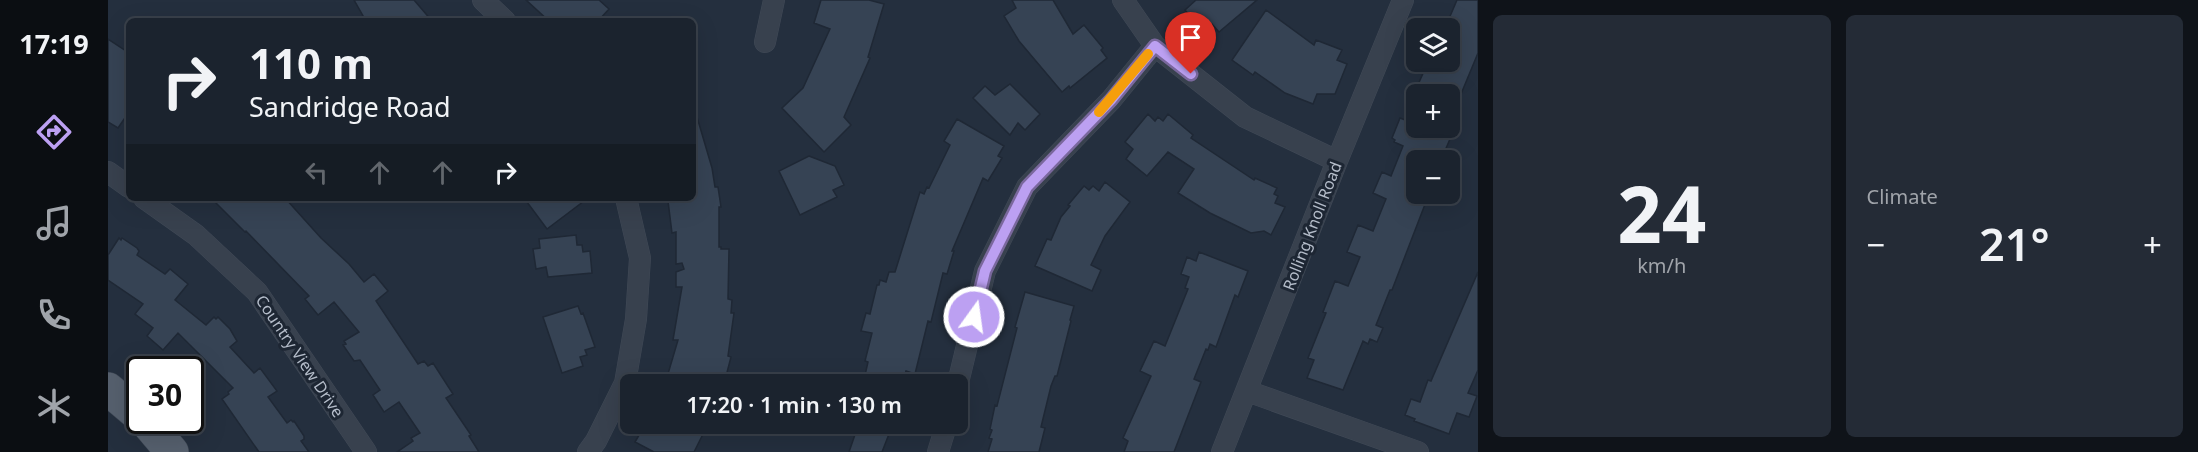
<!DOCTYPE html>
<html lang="en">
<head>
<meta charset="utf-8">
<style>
	:root { --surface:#1b232e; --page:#242b36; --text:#f1f3f6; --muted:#a0a4aa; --line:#39404a; --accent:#bca0f2 }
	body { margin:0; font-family:"Noto Sans",sans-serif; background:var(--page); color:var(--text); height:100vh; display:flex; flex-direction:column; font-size:22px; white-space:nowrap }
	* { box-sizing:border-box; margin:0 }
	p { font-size:20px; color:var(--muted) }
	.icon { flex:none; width:33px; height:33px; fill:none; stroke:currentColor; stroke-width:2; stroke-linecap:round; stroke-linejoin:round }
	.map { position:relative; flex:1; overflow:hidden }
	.sheet { display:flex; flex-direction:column; gap:15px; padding:15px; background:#0f1319; width:720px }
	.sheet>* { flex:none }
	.hud { position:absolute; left:18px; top:18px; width:570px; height:183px; border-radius:9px; box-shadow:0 6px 24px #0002,0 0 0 2px var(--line); background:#1b232e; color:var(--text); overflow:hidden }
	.tools { position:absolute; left:1298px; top:18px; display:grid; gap:12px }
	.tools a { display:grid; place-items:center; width:54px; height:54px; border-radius:9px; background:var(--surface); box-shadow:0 6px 24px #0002,0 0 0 2px var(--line); font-size:30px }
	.speed { position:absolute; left:18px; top:356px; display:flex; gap:12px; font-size:30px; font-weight:700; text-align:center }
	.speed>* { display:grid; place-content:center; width:78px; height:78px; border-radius:50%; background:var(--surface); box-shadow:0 6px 24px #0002,0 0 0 2px var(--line); line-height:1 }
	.speed .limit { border:3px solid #111; border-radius:9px; background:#fff; color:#111 }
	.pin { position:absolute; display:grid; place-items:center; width:51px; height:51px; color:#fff; margin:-62px -26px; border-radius:50% 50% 50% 0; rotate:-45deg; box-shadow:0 0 6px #0007 }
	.pin .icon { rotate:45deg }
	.me { position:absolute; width:66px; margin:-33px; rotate:14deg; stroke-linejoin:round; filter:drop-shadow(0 0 4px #0008) }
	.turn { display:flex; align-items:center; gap:21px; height:126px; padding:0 24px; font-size:27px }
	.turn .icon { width:78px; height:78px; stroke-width:2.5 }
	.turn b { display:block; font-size:42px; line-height:51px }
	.lanes { display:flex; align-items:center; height:57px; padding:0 24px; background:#0003; justify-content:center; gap:30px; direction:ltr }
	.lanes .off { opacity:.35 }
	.big { font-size:45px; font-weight:600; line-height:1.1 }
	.sheet .widget { flex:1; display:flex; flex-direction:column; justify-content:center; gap:9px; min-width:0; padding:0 21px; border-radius:9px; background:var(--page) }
	.sheet .dial { align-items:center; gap:0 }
	.dial b { font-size:78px; line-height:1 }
	.heat { display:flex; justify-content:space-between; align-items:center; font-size:33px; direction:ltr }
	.sheet .tiles { flex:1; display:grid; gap:15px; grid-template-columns:repeat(2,1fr) }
	.trip { position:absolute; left:512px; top:374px; width:348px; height:60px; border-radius:9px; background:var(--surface); box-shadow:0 6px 24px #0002,0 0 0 2px var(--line); font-weight:600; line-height:60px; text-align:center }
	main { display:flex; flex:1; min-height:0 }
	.tabs { display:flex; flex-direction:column; width:108px; justify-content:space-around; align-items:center; background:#0b0e12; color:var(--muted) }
	.tabs .icon { width:42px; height:42px }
	.tabs .selected { color:var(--accent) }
	.tabs b { font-size:27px; color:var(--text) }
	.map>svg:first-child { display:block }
	.building { fill:#364354; stroke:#1f2835; stroke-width:1.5 }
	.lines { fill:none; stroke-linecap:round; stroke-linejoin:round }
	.minor-casing { stroke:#414a57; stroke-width:22 }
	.primary-casing { stroke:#414a57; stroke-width:34 }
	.minor { stroke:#38414e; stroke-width:21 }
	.primary { stroke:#56606e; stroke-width:33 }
	.route-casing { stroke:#7a689d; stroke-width:15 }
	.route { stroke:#bca0f2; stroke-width:10 }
	.slow { stroke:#f59e0b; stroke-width:10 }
	.labels { text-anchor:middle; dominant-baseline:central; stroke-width:6; stroke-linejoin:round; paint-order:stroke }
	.street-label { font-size:16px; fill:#b4bcc9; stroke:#1d2633 }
</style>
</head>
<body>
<main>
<nav class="tabs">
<b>17:19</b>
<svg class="icon selected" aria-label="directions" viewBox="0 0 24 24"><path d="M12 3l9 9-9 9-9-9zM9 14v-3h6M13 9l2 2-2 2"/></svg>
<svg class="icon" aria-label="music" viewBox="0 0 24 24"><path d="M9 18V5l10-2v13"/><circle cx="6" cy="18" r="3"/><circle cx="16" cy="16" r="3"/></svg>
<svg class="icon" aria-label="phone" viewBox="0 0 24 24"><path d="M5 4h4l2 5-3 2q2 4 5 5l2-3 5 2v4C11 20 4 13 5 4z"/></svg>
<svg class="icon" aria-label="climate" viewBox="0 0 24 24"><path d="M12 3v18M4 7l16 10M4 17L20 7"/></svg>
</nav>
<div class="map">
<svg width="1370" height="452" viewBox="0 0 1370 452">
	<rect width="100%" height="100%" fill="#242f3e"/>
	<path class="building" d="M246,0H306L324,21H258Z
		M418,0H491L501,9L490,21H441Z
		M713,0H761L776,4L760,57L762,58L736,117L743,125L716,152L674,108L695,88L722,29L706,23Z
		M904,0H945L965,34L976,25L995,48L993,50L999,58L962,88L961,86L954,92L911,41L896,16L908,8Z
		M1088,0H1149L1111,32L1104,24L1101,27L1097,22L1091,27L1077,10Z
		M1349,0H1370V53L1353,94H1313L1314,90L1309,87L1320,62H1341V28H1337Z
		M1158,10L1206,45L1208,40L1234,50L1229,60L1239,64L1227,94H1209L1205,104L1177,93L1147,72L1145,75L1124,60Z
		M0,39L21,53V112L10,128L0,122Z
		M902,84L932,114L917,130L910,123L902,135L865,98L877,86L887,95Z
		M1040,114L1047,121L1050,117L1055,121L1060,114L1085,135L1083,138L1146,180L1147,178L1169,188L1166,194L1170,196L1167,203L1177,207L1163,235L1156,231L1143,233L1102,213L1070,193L1086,169L1060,152L1039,176L1018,159L1025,149L1017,142Z
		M589,117L604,168L607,187H610L613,207H611V247H613V249H621L620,299L624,300L623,313H626L620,356L623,357L616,384H557L570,340H565L574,287H568V272L576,269L574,263L568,264V232L564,233L560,201L568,200V198H585V118Z
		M1292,118L1308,124V128H1316L1342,139L1333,160H1308V194H1321L1284,290H1282L1268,325L1275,328L1269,342L1262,339L1260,344L1255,341L1235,390L1199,378L1206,360L1200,358L1218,313L1215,312L1227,281L1240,286L1252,257L1239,252L1250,225L1265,231L1278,199L1265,193L1274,172L1283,176L1295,146L1286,142L1287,140L1284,138Z
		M849,119L896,146L890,156L894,158L880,181L875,178L844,251H846L839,274L835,273L823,322L820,321L807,374L798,371L794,384H755L760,362L757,361L764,333L753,331L758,313L762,314L769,285H771L772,280L778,282L781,272H787L812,192L816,194L819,187L821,188L842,145L836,141Z
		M701,156L727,166L736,185L725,190L729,197L692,215L671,171Z
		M997,182L1022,202L997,236L983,265L993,270L984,291L927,266L939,239L943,240L953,217L962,206L960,205L976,186L981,190L985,186L991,191Z
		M103,198H177L213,238L241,264L256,282L266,274L280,291L268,301L310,364L316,361L320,366L325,363L345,394L338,398L363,435L361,436L371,452H289L305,441L303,438L312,433L291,402L276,412L265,395L272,390L252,360L246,361L235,345L238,344L236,341L251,332L226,302L210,315L197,299L201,296L138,231L137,232Z
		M416,198H480L439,229Z
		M468,235L469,245H474L475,252L482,251L484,273L440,277L438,267L428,269L425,249L432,248L431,239Z
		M11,238L13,240L14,238L29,248L31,251L29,255L57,274L62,269L80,284L67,300L98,325L106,317L108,319L110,317L122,329L129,341L122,347L146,373L152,368L169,391L160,397L179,423L183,420L185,422L186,421L196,436V439L193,441L201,452H151L114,399L121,394L120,392L125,388L70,333L55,350L39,336L45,328L27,314L35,304L0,280V255Z
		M1091,252L1140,271L1130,297L1127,295L1108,347L1102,344L1100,350L1098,349L1086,379L1093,382L1066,452H1016L1020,441L1015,438L1043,376L1032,371L1046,341L1057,346L1080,289L1077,288L1081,277L1073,274L1079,257L1088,261Z
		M1370,272V370L1360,393L1369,396L1361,417L1349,413L1341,434L1306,421L1307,419L1297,415L1303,399L1312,402L1320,380L1323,381Z
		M917,292L966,306L962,320L963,321L949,376H947L943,386L933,427L937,428L931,452H880L884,439L881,438L884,430L882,429L887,405L889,406L909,328L907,327Z
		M470,306L473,314L475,313L487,347L477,350L479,355L472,357L475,366L454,373L435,317Z
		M538,423H577L595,434L586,452H546L527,442Z
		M751,423L781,434L774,452H741Z"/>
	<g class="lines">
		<defs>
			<path id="minor" d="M375,0L397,21
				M1015,0L1047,46L1137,117L1229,161
				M657,42L666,0
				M0,172L21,187
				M36,198L88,235L149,292L258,452
				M849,387L877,271L919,187L1003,100L1047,46
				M1139,391L1310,452
				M480,452L488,441L517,383L528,319L532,258L518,198
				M830,452L839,423
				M1114,452L1229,161L1295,0"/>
			<path id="primary" d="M0,389L32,416
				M37,420L64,452"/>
		</defs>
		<use href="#minor" class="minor-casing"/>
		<use href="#primary" class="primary-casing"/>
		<use href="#minor" class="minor"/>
		<use href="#primary" class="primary"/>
	</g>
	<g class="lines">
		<defs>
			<path id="route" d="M866,317L877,271L919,187L1003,100L1047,46L1083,74"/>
		</defs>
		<use href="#route" class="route-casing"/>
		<use href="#route" class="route"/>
		<path class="slow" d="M991,112L1040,54"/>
	</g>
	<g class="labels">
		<g class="street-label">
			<text transform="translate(1204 226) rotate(-69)">Rolling Knoll Road</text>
			<text transform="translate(192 356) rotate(56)">Country View Drive</text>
		</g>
	</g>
</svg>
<div class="tools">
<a><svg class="icon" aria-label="layers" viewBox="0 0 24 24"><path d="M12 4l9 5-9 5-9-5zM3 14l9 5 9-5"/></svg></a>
<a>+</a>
<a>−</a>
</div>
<div class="speed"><div class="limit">30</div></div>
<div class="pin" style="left:1083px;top:74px;background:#d93025"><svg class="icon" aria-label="arrive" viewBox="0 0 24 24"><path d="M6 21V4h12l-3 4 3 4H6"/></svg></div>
<svg class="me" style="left:866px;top:317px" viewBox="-20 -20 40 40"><circle r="17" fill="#bca0f2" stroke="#fff" stroke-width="3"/><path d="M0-11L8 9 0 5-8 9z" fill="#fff"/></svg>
<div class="trip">17:20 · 1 min · 130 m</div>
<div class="hud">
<div class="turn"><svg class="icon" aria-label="right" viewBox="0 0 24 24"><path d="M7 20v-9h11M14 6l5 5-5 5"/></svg><div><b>110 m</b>Sandridge Road</div></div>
<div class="lanes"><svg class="icon off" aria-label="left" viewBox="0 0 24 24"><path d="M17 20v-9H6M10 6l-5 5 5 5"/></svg><svg class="icon off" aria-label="ahead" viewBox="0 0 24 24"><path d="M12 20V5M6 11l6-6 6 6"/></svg><svg class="icon off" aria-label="ahead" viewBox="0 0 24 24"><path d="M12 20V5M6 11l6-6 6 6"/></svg><svg class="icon" aria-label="right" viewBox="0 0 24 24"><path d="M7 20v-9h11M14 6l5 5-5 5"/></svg></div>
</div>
</div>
<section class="sheet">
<div class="tiles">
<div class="widget dial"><b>24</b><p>km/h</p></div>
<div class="widget"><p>Climate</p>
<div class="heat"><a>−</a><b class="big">21°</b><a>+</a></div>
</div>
</div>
</section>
</main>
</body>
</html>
